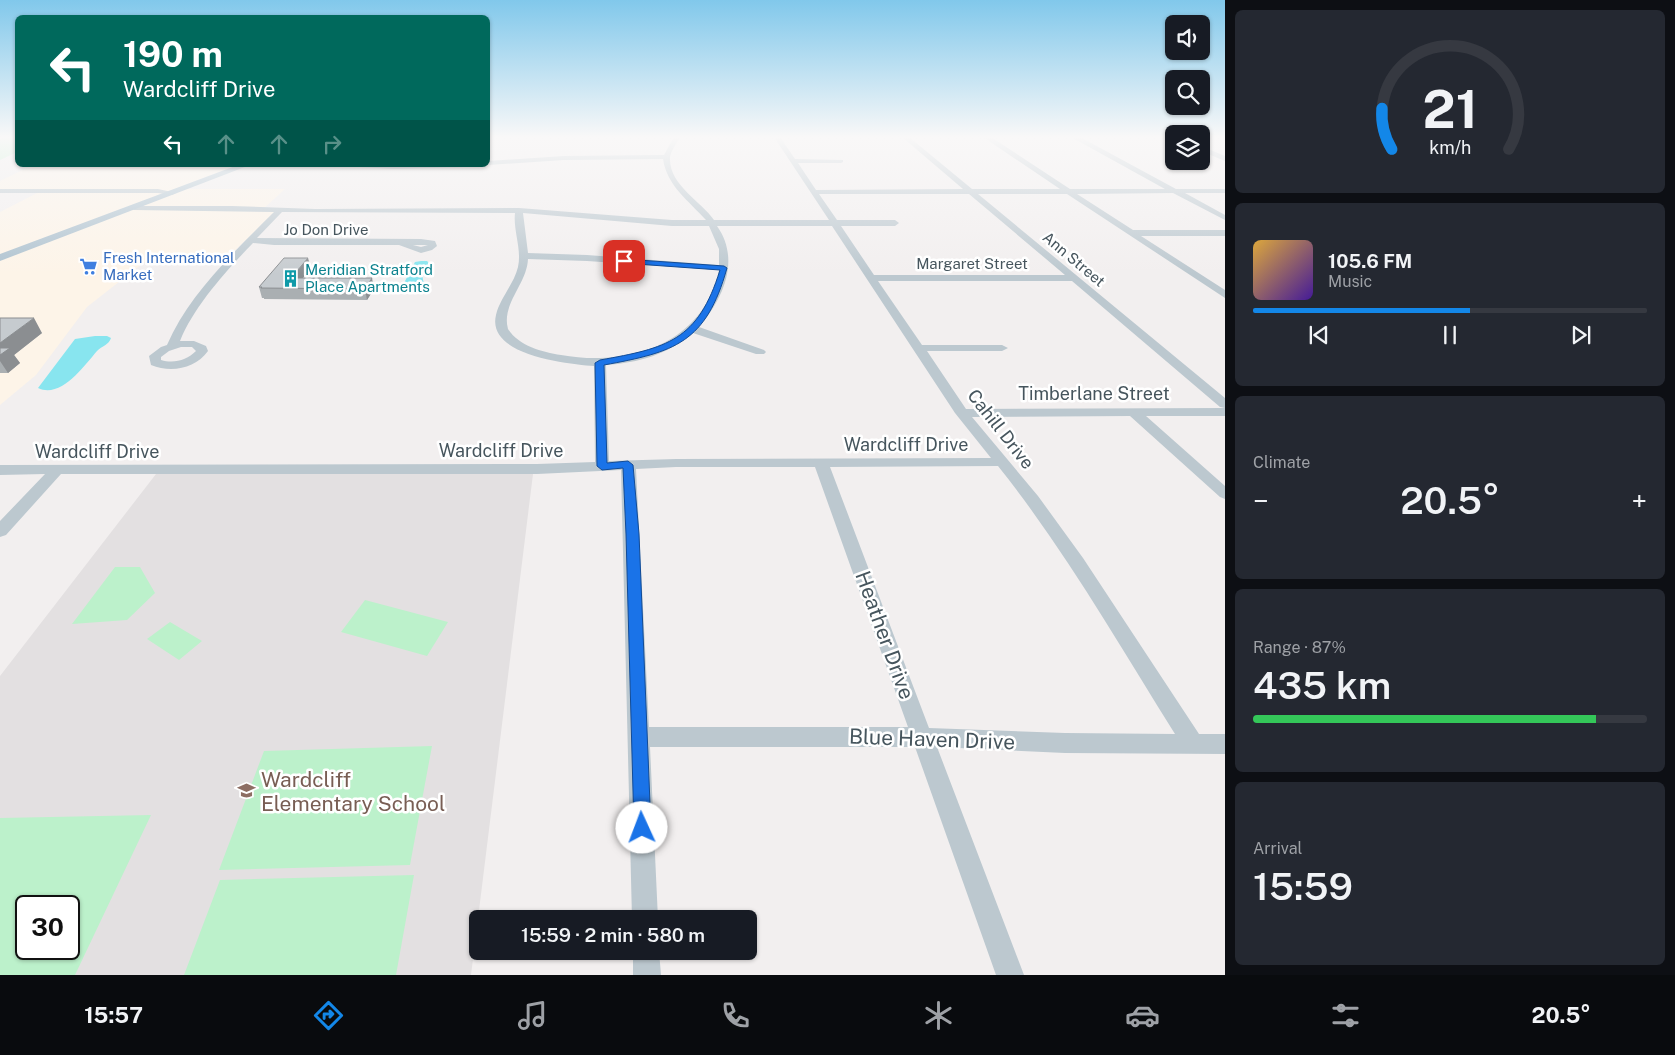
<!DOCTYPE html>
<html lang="en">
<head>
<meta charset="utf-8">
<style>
	:root { --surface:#171b24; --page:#242831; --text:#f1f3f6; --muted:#9ea1a6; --line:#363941; --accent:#1387e8 }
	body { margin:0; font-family:"Public Sans",sans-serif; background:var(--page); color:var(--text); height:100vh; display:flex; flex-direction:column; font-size:19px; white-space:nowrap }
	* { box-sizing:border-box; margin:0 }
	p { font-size:16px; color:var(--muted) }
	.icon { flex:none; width:28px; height:28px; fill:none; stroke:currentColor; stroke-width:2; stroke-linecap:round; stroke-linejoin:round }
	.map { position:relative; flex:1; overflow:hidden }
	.details { display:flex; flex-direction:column; gap:10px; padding:10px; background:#0d0f14; width:450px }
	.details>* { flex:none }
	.hud { position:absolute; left:15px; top:15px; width:475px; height:152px; border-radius:8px; box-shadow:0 1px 4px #0004; background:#00695c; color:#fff; overflow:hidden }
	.fabs { position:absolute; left:1165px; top:15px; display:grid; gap:10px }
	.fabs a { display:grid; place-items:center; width:45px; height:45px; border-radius:8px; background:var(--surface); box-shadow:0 1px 4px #0004; font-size:25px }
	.speed { position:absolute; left:15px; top:895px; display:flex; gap:10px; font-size:25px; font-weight:700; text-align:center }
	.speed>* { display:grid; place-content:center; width:65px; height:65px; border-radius:50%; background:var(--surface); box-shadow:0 1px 4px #0004; line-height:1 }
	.speed .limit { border:2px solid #111; border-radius:8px; background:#fff; color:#111 }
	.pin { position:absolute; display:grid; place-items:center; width:42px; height:42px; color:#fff; margin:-21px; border-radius:10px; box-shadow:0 2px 8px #0006 }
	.me { position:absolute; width:55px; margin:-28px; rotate:358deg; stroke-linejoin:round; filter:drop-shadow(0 0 4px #0008) }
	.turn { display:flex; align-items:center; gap:18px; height:105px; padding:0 25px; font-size:22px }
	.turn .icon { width:65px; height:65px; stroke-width:2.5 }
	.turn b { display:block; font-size:35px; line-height:42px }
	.lanes { display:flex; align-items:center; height:48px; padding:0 25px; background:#0003; justify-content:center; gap:25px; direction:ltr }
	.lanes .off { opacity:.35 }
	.big { font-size:38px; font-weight:600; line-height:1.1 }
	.details .card { flex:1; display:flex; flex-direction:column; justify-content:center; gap:8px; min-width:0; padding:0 18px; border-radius:8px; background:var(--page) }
	.details .dial { align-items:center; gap:0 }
	.dial svg { height:130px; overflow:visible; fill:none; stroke:var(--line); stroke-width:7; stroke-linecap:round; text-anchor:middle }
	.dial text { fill:var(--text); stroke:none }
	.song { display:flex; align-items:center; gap:15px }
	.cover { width:60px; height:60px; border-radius:8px; background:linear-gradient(135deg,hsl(40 70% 55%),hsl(260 70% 35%)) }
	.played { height:5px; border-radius:2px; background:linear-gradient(90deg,var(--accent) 55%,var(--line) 55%) }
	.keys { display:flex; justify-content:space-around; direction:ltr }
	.heat { display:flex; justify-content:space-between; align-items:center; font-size:28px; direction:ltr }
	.charge { height:8px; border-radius:4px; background:linear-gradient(90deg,#34c759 87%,var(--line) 0) }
	.trip { position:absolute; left:469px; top:910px; width:288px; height:50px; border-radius:8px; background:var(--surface); box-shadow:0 1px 4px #0004; font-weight:600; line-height:50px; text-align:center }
	.tab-bar { display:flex; height:80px; justify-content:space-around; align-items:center; background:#090b0e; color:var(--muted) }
	.tab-bar .icon { width:35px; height:35px }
	.tab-bar .current { color:var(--accent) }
	.tab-bar b { font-size:22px; color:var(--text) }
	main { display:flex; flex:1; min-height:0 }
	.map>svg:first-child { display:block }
	.commercial { fill:#fdf4e8 }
	.education { fill:#e3e0e1; fill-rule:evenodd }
	.green { fill:#bcf1cb; fill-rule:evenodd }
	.water { fill:#88e5ef }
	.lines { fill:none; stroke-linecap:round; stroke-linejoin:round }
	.minor { fill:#bcc8cf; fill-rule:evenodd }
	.major { fill:#aec2cf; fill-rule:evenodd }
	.wall { fill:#aaafb2 }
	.shaded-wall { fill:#8b8e91 }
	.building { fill:#c6cbcf; stroke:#8b8e91 }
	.route { fill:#1a73e8; stroke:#114b97 }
	.labels { text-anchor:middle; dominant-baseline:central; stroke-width:5; stroke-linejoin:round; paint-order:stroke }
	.far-street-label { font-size:15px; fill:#46555d; stroke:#fff }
	.far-shop-label { font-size:15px; fill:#366cbe; stroke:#fff; text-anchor:start }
	.far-culture-label { font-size:15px; fill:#0d838f; stroke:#fff; text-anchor:start }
	.street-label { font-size:18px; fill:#46555d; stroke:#fff }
	.near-street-label { font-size:21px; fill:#46555d; stroke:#fff }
	.near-education-label { font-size:21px; fill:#785e54; stroke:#fff; text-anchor:start }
</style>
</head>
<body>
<main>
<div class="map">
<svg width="1225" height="975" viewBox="0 0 1225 975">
	<rect width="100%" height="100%" fill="#f2efef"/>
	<path class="commercial" d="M33,165H237L175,189H285L262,210L276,211L229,256H152L87,307L36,375L0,405V212L43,190L0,189V181Z"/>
	<path class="education" d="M156,474H533L471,975H0V676ZM26,906H69V949H26Z"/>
	<path class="green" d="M17,137V152L0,160V139Z
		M115,567H140L155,593L127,620L72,624Z
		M365,600L448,622L427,656L341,632Z
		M170,622L202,641L179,660L147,639Z
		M432,746L410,865L219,870L264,751Z
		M151,815L75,975H0V818ZM69,906V949H26V906Z
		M414,875L396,975H184L220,880Z"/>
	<path class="water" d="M421,261H427L429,263L422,274L424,285C418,291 409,289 404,283L415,262Z
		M95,336H107L111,338C109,345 102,346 97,351C84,366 61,399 38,388L75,339Z"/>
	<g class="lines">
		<path class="minor" d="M674,137H680C677,143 670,152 670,158C669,185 701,201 714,220H829L774,137H780L795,159L843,160V162L841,163H798L816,190L963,189L902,137H909L972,189H1060L983,137H991L1070,189H1165L1071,137H1080L1176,189H1225V193H1185L1225,215V220L1173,193L1077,194L1133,230H1225V236H1141L1225,290V298L1067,194H978L1225,398V408L1220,407L1072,281H878L922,345H1002L1008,348L1002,351H927L966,409L1225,408V416H1146L1225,486V499L1220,497L1130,416L972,417L1038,496L1083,558L1199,734H1225V754L1065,753L937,747L1024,975H996L915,747H650L658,919H632L621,470L537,474H61L6,535L0,537V521L45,474L0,475V465L537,464L595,462L594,366C569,364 486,356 496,315C500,298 514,284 518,267C522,249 513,231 515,213L282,212L257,238L421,239L435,241L437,246L432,250L421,253L399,245H274L253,243C227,270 194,306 180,341H194L206,346L208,351C195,369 171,373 151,365L149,356L161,347L167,345C189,294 235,251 274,212L134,210L130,208L134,206H232L315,209L519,208L672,220H706C689,201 667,186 663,159L564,160L488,165V161L564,156L664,155ZM819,194H969L1065,275H874L841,226H895L899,223L895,220H837ZM523,213L672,226H709L719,249V265L587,255L528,253ZM717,226H832L955,413L991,458L676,459L609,461L606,365C638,363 669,354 693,333L756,354H764L766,352L764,350L699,327C723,299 741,260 717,226ZM413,245H428L421,247ZM528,259L587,261L719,270C703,345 628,367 561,355C542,352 519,346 508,329C501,304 527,284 528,259ZM181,347H192L196,351C187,360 174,364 161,360V357L169,351ZM998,466C1065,550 1118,643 1175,734L1065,733L929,728L830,467ZM676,467H815L908,727H649L636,469Z
			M1201,146L1225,156V161L1201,151Z
			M356,165H467L464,167L394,169L359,167Z
			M0,189H158L176,193L172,195L158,193H0Z
			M633,951H659L661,975H633Z"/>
		<path class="major" d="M238,165H250L0,261V254Z"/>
	</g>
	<path class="wall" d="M311,268L303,278L374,289L367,300L264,299V298H262L259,287Z
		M0,318L42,333L14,355L20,363L8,373H0Z"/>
	<path class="shaded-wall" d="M308,258L311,268L294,289L291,278Z
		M372,278L374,289L367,300L365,289Z
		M34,318L42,333L14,355L20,363L8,373L0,361V343Z"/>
	<path class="building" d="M284,258H308L291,278H372L365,289L261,288L262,287H259Z
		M0,318H34L0,343Z
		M0,348H10L0,355Z"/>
	<linearGradient id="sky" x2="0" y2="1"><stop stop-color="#81c8eb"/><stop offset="0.5" stop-color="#f9f8f8"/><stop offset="1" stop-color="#f9f8f8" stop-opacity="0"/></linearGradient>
	<rect width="1225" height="274" fill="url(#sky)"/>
	<path class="route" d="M624,259L724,266L727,268C706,343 675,352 604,365L607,463L628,461L633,465L639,534L651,828L649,834L642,837L636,834L634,828L626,534L623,468L602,470L597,466L595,363L600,360C667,348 698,341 720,270L622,263V260Z"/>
	<defs>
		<symbol id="supermarket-bare" viewBox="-9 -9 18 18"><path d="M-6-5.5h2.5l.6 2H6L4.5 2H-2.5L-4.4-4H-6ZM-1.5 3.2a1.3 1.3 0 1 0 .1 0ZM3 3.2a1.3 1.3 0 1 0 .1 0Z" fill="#3f7fe0" stroke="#fff" stroke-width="2.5" paint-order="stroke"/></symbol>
		<symbol id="building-bare" viewBox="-9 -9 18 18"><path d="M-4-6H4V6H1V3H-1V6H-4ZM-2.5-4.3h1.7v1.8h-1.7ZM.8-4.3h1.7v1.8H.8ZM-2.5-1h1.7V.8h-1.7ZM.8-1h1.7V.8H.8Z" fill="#0f9aa8" stroke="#fff" stroke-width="2.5" paint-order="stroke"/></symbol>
		<symbol id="school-bare" viewBox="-9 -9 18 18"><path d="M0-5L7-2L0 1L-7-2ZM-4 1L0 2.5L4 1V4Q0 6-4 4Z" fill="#8d6e63" stroke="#fff" stroke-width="2.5" paint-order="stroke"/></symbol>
	</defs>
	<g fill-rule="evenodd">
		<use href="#supermarket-bare" x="76" y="254" width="25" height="25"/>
		<use href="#building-bare" x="278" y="266" width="25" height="25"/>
		<use href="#school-bare" x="234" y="778" width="25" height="25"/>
	</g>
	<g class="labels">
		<g class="far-street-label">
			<text x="326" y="229">Jo Don Drive</text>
			<text transform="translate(1074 259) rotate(40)">Ann Street</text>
			<text x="972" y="263">Margaret Street</text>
		</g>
		<g class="far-shop-label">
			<text x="103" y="257">Fresh International<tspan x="103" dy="17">Market</tspan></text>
		</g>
		<g class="far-culture-label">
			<text x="305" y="269">Meridian Stratford<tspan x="305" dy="17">Place Apartments</tspan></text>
		</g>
		<g class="street-label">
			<text x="1094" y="393">Timberlane Street</text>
			<text transform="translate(1001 429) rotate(52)">Cahill Drive</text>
			<text x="906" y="444">Wardcliff Drive</text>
			<text x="501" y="450">Wardcliff Drive</text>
			<text x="97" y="451">Wardcliff Drive</text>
		</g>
		<g class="near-street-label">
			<text transform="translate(885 635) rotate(70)">Heather Drive</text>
			<text transform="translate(932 739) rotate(2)">Blue Haven Drive</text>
		</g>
		<g class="near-education-label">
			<text x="261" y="779">Wardcliff<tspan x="261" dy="24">Elementary School</tspan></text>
		</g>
	</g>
</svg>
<div class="fabs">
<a><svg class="icon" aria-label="sound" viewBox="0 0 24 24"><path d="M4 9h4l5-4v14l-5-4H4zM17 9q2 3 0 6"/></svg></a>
<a><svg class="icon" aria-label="search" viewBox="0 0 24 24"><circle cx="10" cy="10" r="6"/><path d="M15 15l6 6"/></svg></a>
<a><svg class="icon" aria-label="layers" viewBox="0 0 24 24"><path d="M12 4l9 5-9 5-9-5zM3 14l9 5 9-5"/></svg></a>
</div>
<div class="speed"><div class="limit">30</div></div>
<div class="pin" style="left:624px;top:261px;background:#d93025"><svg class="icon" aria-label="arrive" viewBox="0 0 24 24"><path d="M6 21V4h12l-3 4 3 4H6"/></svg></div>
<svg class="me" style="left:642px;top:828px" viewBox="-20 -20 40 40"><circle r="19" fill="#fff"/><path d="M0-13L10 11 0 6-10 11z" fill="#1a73e8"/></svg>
<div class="trip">15:59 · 2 min · 580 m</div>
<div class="hud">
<div class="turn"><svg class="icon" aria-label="left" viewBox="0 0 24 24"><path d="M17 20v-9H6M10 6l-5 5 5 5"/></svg><div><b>190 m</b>Wardcliff Drive</div></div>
<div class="lanes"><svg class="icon" aria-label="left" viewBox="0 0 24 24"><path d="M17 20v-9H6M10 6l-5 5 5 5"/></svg><svg class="icon off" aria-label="ahead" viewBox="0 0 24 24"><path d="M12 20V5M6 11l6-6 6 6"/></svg><svg class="icon off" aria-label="ahead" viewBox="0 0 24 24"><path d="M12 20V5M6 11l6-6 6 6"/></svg><svg class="icon off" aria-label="right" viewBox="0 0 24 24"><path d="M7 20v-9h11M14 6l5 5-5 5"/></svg></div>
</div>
</div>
<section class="details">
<div class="card dial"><svg viewBox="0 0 100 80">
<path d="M14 69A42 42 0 1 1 86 69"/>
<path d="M14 69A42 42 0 0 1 8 44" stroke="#1387e8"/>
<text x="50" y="56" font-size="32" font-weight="700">21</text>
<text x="50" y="72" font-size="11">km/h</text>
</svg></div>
<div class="card">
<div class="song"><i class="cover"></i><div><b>105.6 FM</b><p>Music</p></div></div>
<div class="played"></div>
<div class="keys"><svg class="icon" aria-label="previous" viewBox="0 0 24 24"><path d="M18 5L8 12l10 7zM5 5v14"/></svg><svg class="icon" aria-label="pause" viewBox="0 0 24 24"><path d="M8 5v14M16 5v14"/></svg><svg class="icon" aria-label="next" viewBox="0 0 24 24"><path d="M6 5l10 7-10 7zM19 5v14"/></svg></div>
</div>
<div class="card"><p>Climate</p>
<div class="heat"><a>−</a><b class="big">20.5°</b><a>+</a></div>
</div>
<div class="card"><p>Range · 87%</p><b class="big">435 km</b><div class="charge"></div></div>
<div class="card"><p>Arrival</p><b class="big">15:59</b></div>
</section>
</main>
<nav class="tab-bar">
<b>15:57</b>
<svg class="icon current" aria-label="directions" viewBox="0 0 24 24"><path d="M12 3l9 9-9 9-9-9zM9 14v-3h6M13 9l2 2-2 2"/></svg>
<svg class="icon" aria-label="music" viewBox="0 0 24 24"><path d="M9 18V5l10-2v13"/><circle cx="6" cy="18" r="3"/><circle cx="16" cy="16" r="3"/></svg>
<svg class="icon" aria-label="phone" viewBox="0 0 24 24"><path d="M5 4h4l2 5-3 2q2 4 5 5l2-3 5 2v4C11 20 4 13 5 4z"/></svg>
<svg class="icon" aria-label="climate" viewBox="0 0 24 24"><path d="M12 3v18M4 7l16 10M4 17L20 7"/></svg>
<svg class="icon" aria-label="car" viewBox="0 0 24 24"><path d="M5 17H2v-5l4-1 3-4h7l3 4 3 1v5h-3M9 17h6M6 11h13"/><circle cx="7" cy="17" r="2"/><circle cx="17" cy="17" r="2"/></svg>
<svg class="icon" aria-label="filters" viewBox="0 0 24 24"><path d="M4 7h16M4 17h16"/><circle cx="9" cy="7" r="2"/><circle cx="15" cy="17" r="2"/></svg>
<b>20.5°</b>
</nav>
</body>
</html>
